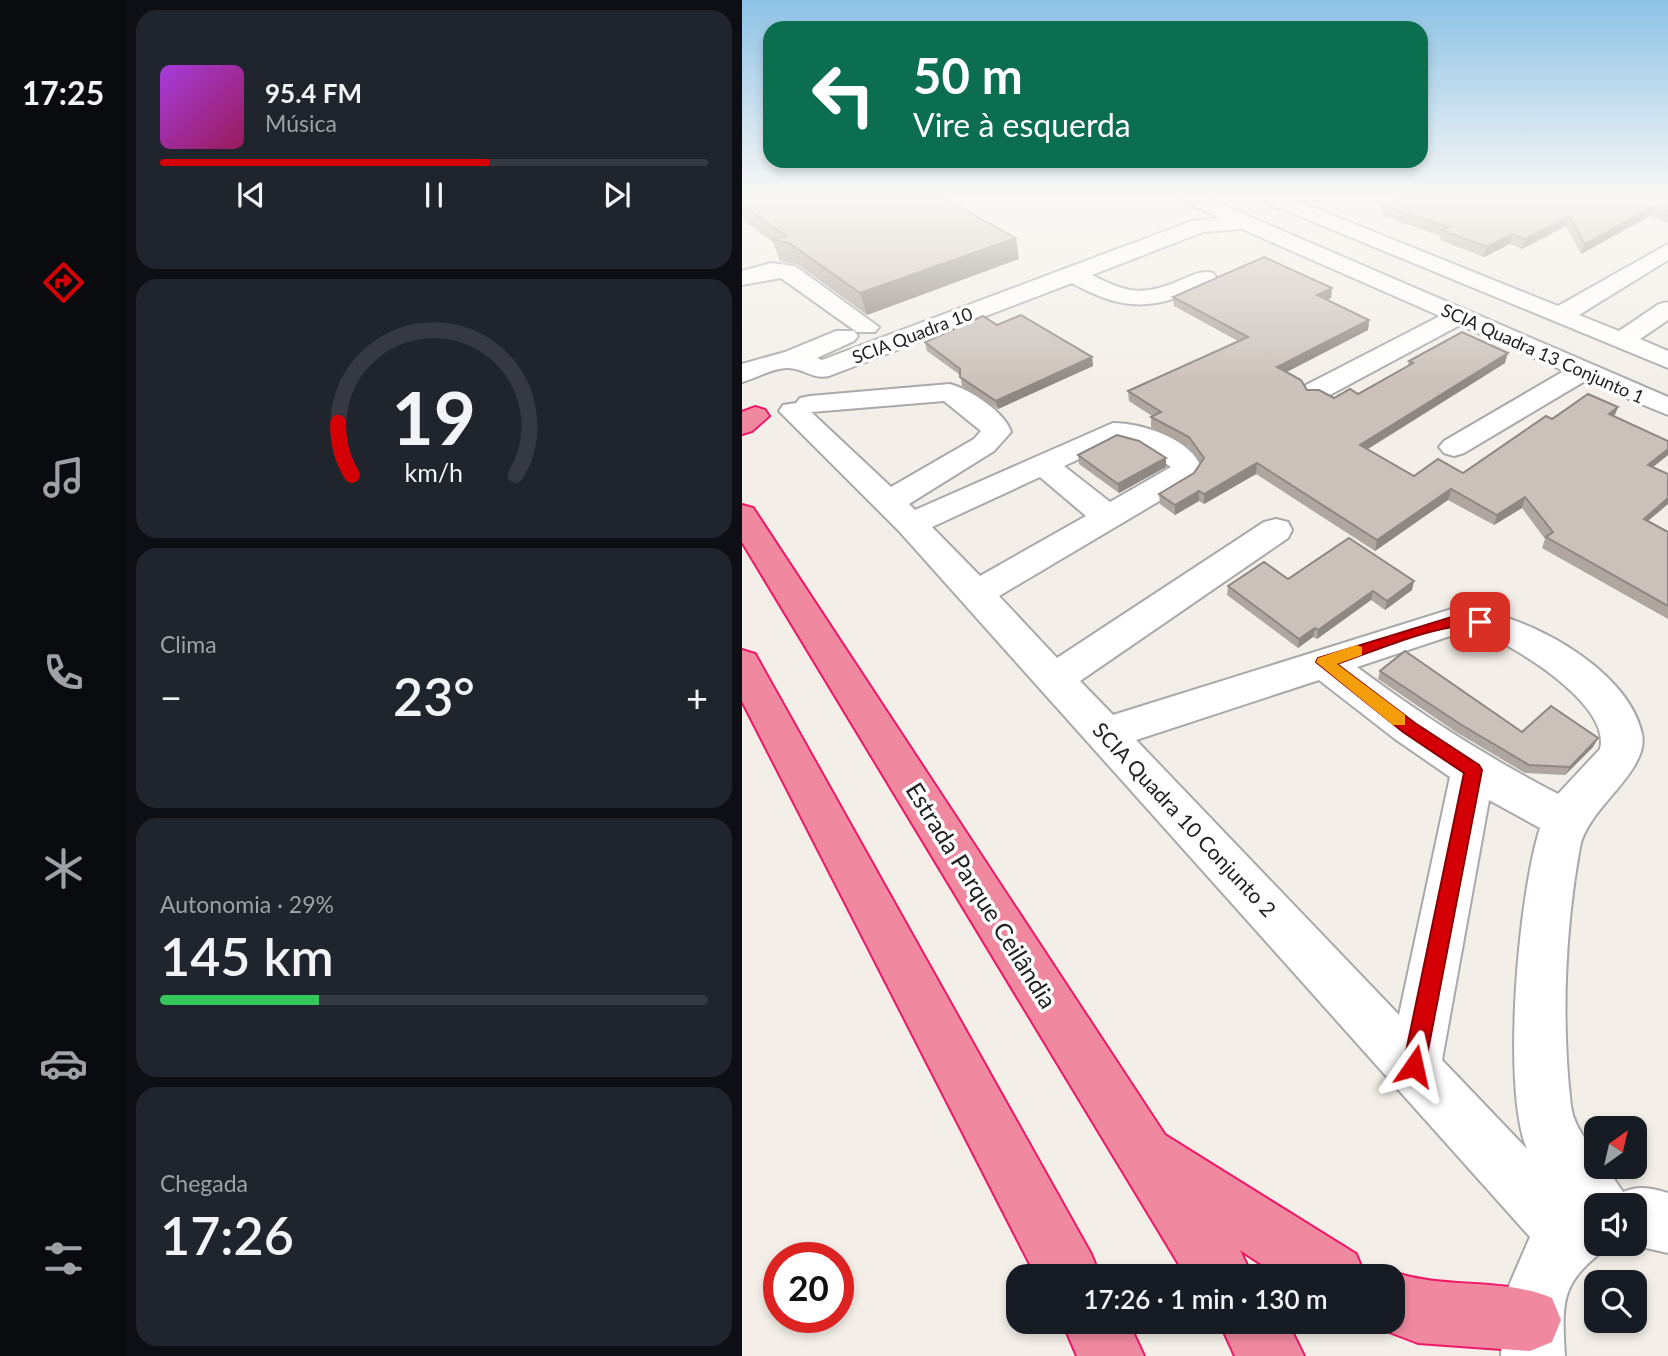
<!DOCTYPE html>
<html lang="pt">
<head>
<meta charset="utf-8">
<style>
	:root { --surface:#171b24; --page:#20242c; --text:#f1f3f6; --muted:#9ea1a6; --line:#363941; --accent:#d40006 }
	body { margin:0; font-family:Lato,sans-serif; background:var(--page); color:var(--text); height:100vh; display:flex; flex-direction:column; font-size:26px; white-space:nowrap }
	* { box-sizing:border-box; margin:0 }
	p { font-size:23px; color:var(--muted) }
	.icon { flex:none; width:38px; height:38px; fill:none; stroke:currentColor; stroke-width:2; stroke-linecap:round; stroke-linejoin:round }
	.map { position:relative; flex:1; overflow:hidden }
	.details { display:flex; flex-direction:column; gap:10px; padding:10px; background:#0d0f14; width:616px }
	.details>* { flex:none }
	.hud { position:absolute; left:21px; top:21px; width:665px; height:147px; border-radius:21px; box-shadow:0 4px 10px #0003; background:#0b6e4f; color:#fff; overflow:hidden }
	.needle { width:46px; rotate:34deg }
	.tools { position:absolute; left:842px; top:1116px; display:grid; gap:14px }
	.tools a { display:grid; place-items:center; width:63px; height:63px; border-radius:14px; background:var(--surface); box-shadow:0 4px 10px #0003; font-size:35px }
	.speed { position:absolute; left:21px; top:1242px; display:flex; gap:14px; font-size:35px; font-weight:700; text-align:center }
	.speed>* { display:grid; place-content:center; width:91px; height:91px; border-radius:50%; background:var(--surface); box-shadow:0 4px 10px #0003; line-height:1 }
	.speed .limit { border:10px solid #d22; background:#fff; color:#111 }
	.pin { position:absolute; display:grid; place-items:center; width:60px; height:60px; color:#fff; margin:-30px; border-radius:14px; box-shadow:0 4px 10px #0006 }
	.me { position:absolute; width:77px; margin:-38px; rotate:11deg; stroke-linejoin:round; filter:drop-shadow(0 0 5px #0008) }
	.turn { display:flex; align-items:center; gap:24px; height:147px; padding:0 35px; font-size:32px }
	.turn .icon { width:91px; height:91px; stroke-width:2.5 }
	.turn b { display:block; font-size:49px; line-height:60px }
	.big { font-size:52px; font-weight:600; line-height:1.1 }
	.details .widget { flex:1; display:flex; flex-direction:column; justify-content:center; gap:10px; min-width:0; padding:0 24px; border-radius:21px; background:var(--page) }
	.details .dial { align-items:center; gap:0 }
	.dial svg { height:182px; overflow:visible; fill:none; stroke:var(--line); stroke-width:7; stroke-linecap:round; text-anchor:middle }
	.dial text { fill:var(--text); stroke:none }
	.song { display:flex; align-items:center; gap:21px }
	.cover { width:84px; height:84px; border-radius:10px; background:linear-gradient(135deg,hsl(280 70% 55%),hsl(330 70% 35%)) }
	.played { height:7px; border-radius:4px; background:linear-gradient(90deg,var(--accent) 60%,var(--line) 60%) }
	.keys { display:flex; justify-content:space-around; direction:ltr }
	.heat { display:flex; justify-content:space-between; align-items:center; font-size:38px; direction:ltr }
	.charge { height:10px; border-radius:5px; background:linear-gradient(90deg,#34c759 29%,var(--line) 0) }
	.trip { position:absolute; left:264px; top:1264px; width:399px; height:70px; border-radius:21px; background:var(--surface); box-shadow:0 4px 10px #0003; font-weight:600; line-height:70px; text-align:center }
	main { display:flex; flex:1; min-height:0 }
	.tabs { display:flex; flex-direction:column; width:126px; justify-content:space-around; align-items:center; background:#090b0e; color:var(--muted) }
	.tabs .icon { width:49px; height:49px }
	.tabs .current { color:var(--accent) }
	.tabs b { font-size:32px; color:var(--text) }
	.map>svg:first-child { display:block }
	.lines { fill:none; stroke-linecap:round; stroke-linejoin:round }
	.minor-casing { stroke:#a9a9a9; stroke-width:4 }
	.highway-casing { stroke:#ed1868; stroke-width:4 }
	.minor { fill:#fff; fill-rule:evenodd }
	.highway { fill:#f089a0; fill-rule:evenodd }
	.wall { fill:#afa6a0 }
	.shaded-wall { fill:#8e8782 }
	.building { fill:#cbc1ba; stroke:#8e8782; stroke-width:2 }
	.route { fill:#d40006; stroke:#8a0004; stroke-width:2 }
	.slow { fill:#f59e0b }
	.labels { text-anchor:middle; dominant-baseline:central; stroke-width:7; stroke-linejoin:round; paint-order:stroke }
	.far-street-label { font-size:18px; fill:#222; stroke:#fff }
	.street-label { font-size:21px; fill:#222; stroke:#fff }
	.near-street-label { font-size:24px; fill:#222; stroke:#fff }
</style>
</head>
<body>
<main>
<nav class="tabs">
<b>17:25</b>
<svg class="icon current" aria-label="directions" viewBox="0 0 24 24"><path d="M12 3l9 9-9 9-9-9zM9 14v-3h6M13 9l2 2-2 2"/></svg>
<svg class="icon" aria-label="music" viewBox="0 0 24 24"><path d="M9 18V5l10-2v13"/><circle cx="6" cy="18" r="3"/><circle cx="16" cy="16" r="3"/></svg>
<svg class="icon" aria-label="phone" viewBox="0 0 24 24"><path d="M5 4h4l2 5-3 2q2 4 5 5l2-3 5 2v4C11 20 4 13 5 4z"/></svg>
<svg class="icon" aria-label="climate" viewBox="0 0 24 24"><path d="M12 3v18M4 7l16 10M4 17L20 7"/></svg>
<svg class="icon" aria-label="car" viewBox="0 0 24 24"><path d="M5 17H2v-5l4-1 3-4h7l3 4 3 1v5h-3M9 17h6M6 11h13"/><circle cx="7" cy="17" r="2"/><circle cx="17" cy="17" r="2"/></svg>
<svg class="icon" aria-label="filters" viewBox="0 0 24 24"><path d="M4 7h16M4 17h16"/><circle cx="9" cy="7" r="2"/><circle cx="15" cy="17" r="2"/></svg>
</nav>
<section class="details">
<div class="widget">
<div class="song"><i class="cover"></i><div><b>95.4 FM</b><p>Música</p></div></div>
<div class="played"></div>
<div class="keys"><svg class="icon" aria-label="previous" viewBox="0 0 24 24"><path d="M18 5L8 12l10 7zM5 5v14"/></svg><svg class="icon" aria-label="pause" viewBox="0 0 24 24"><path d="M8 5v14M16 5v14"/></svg><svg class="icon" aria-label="next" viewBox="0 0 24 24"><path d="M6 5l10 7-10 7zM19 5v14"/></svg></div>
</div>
<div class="widget dial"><svg viewBox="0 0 100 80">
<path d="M14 69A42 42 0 1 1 86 69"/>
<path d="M14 69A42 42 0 0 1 8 46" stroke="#d40006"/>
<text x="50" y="56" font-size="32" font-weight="700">19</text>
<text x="50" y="72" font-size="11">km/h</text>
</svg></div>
<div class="widget"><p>Clima</p>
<div class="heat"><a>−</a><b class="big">23°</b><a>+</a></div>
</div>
<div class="widget"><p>Autonomia · 29%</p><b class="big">145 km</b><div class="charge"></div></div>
<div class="widget"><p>Chegada</p><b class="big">17:26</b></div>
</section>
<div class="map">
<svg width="926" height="1356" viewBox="0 0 926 1356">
	<rect width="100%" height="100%" fill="#f3efe8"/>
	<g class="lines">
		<defs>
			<path id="minor" d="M436,197H462L926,397V415L843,381L722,453L712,456L702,453L697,447L702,441L822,371L718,325L584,397H564L560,391L564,385L698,316L500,229L461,232L350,275C386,294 402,296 439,280C451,275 459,270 471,273L475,278L471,283C414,309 386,314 330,283L87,376C70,380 61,367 44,368C28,369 15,378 0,382V364L43,352L94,331H112L116,336L112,341L75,358L80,360L450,221L477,218Z
				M518,197H545L816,306L926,244V260L837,315L877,331L917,304L926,302V320L898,339L926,351V368L521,201Z
				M29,263L53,266L137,327L133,332H115L39,278L0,285V271Z
				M208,384C227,389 263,412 269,432L252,451L167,504L173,510L371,423C400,423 450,439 460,469L451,481L257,596L315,658L522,522L534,519L546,522L550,530L546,538L338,681L371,715L713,608C777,609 886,667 900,734C908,771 845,808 838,847C823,929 819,1022 829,1106C833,1134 854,1145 854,1167H864L881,1192C897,1185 909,1188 926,1193V1253L887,1244H892V1206H854V1244H870C821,1281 819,1294 823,1356H759L762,1297L788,1237L157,531L37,411L41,405L54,403L58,398L68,396ZM202,401L239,431L232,439L149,487L69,412ZM376,441L399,447L429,467L368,502L322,466ZM298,477L344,516L238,576L190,527ZM714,634C726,634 740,634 752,639C785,654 869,708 858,749L816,794C745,757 679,715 615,667ZM577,680L653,739L708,777L657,1015L394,740ZM747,800L798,828C777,893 759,1087 785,1149L700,1060Z"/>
			<path id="highway" d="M13,407L23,410L27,416L10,431L0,434V412Z
				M0,505L11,508L423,1135L614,1254L623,1276H537L498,1250L510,1276H444L0,542Z
				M0,650L13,654L349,1254L358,1276H294L0,701Z
				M651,1272C703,1290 760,1277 810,1298L819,1320L810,1342L788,1351L676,1343L629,1325L627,1321H651V1276H642Z
				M320,1321H386L402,1356H335Z
				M477,1321H545L562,1356H493Z"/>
		</defs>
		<use href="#minor" class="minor-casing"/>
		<use href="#highway" class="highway-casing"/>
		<use href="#minor" class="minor"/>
		<use href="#highway" class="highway"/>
	</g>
	<path class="wall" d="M926,197V223L908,216L839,254L824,226L780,249L768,244L742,257L698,240L699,236L640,216L641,206Z
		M0,199L277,259L125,315L55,264L38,261L31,242L2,221L0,215Z
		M590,288L589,298L584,300L627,320L626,330L544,372L565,390L592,398L616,394L666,366L667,361L763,363L626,449L672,476L721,473L810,419L876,407L872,416L926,455L911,467L926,474V504L906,521L926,532V619L800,548L803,539L780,508L752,525L706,500L633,551L514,474L462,504L457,501L433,515L418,504L417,494L452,473L459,463L447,447L409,427V417L410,416L387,401L386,391L496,341L432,306L431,297Z
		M255,325L350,357L351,366L256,409L220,386L218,375L185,351L183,342Z
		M336,455L424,467L377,493L337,464Z
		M546,579L670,590L643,610L629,600L575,639L571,637L556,648L485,595L486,586Z
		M638,671L780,732L856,738L851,747L823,775L783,773L714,732L636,679Z"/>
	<path class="shaded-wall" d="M911,206L908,216L839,254L843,244Z
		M827,216L824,226L780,249L783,239Z
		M770,234L768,244L742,257L745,247Z
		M274,238L277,259L125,315L118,293Z
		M590,288L589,298L574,305L575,295Z
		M627,320L626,330L535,377V367Z
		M766,353L763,363L616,455L618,445Z
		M350,357L351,366L256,409L254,401Z
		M876,407L872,417L867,414Z
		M926,449V455L901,475L906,465Z
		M424,458V467L377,493L376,484Z
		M515,463L514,474L462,504V494Z
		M709,489L706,500L633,551L635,540Z
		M457,491V501L433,515V505Z
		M783,497L780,508L752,525L755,515Z
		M926,498V504L896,529L902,519Z
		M672,581L670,590L643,610L645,601Z
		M631,591L629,600L575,639L576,630Z
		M573,628L571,637L556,648L557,639Z
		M856,738L851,747L823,775L828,767Z"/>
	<path class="building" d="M7,197H199L274,238L118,293L47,243L30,240L44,236L0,205V199Z
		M663,197H926V211L911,206L843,244L827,216L783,239L770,234L745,247L700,230L706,227L641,206Z
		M522,257L590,288L575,295L627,320L535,367L559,380L565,390H577L592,398L608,389L616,394L671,363L667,361L720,332L766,353L618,445L672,476L696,459L721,473L804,416L810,419L846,394L876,407L867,414L926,441V449L906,465L926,474V498L902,519L926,532V606L804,537L811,532L783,497L755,515L709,489L635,540L515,463L462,494L457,491L433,505L417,494L452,473L462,458L447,437L409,417L419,412L386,391L506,337L431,297Z
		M279,315L350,357L254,401L218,377V369L183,342L241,316L255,325Z
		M375,435L397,441L424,458L376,484L336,455Z
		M607,538L672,581L645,601L631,591L576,630L573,628L557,639L486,586L522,562L546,579Z
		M663,651L780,732L809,706L856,738L828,767L787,765L718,724L638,671Z"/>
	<linearGradient id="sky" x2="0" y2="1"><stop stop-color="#8dc2e6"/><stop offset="0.51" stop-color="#faf8f5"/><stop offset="1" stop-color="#faf8f5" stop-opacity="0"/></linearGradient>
	<rect width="926" height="386" fill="url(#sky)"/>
	<path class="route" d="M713,616H738L746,622C738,632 722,625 710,627C671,634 632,651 595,664L673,723L737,765L740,770L683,1066L680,1073L672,1077L664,1073L661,1066L722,773L661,732L574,662L576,658Z"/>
	<path class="slow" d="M614,645L620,647V655L595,664L663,715V725H651L574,662L576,658Z"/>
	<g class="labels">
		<g class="far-street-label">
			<text transform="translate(170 335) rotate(-21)">SCIA Quadra 10</text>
			<text transform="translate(801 353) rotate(24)">SCIA Quadra 13 Conjunto 1</text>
		</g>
		<g class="street-label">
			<text transform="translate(443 819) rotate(47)">SCIA Quadra 10 Conjunto 2</text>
		</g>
		<g class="near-street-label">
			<text transform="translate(240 895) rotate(58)">Estrada Parque Ceilândia</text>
		</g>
	</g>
</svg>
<div class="tools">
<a><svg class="needle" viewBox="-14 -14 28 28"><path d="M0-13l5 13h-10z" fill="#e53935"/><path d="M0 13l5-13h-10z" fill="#9ea1a6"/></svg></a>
<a><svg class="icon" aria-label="sound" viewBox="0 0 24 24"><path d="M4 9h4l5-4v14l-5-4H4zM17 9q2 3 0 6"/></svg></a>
<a><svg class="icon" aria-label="search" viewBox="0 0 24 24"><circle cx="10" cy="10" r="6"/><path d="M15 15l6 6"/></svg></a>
</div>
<div class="speed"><div class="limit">20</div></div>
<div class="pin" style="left:738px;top:622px;background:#d93025"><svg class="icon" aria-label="arrive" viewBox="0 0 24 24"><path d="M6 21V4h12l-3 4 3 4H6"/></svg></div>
<svg class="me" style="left:672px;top:1066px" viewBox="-20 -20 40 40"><path d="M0-17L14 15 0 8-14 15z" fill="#d40006" stroke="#fff" stroke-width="4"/></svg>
<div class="trip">17:26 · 1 min · 130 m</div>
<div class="hud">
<div class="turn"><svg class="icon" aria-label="left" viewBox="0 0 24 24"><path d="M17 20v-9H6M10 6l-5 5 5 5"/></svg><div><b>50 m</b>Vire à esquerda</div></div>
</div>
</div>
</main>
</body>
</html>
